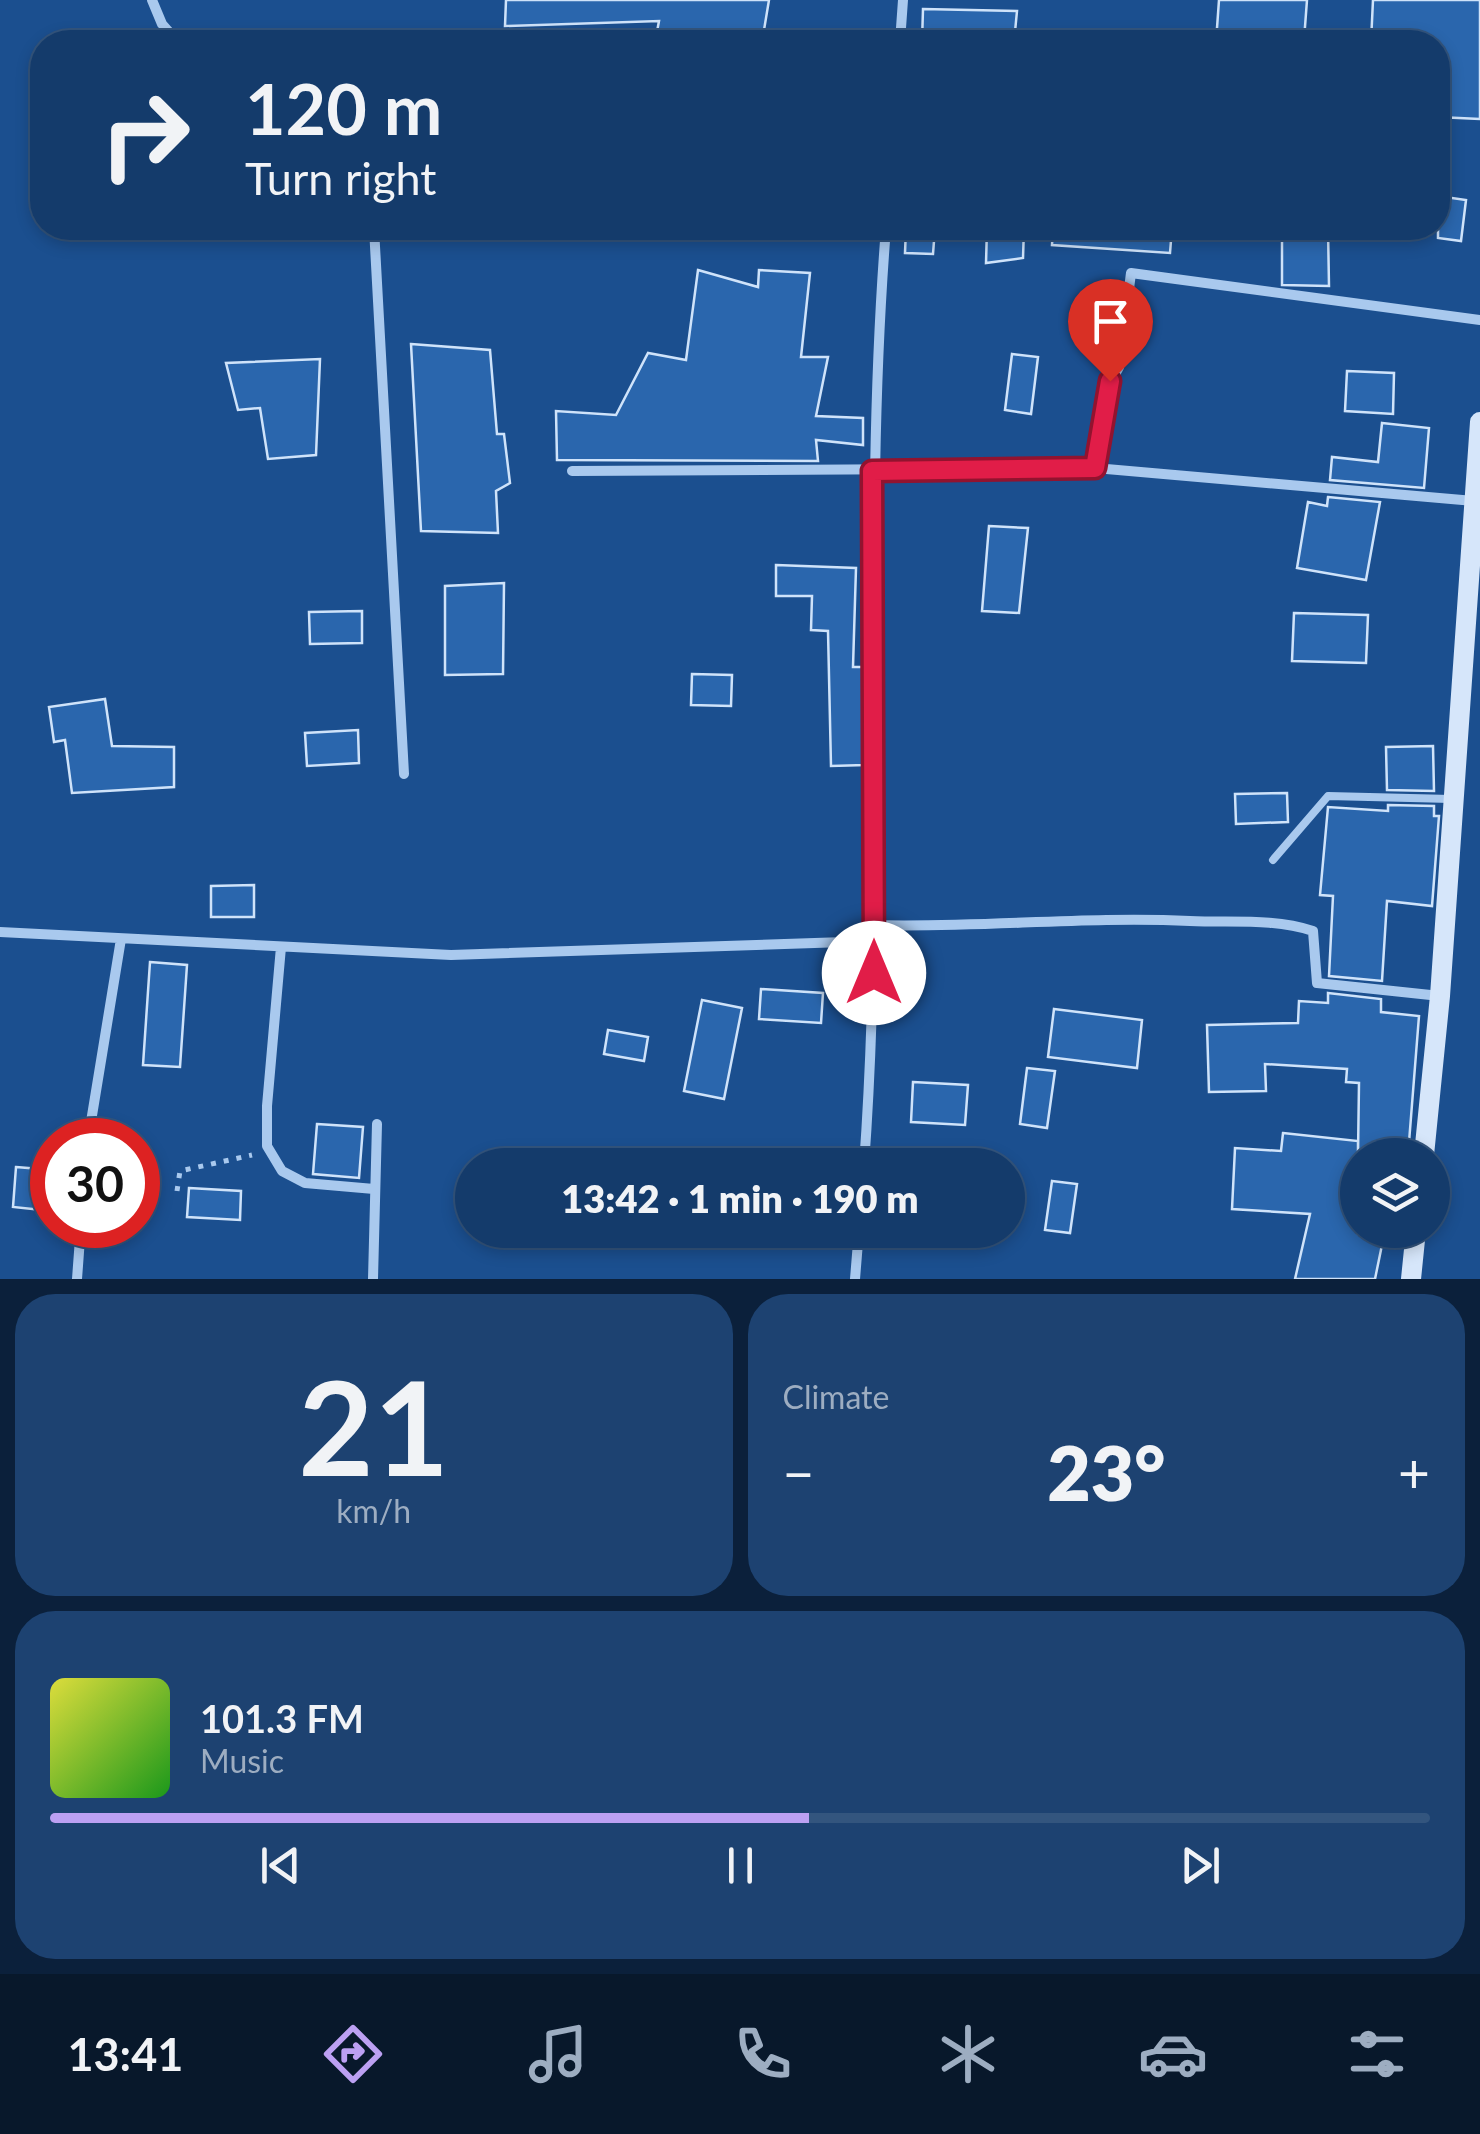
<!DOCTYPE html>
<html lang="en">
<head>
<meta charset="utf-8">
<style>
	:root { --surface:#143b6b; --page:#1d4271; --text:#f1f3f6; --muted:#9dadc1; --line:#33557e; --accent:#bca0f2 }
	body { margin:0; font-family:Lato,sans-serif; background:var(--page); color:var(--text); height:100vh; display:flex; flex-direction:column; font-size:38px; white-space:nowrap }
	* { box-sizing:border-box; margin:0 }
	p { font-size:32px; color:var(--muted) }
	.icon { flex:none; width:55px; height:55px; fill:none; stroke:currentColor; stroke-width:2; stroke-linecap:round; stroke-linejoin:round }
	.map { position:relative; height:1279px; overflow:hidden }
	.sheet { display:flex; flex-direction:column; gap:15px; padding:15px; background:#0b203b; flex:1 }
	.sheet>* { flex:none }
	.guide { position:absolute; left:30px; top:30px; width:1420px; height:210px; border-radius:40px; box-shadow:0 5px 15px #0003,0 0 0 2px var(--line); background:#143b6b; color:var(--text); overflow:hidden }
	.controls { position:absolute; left:1340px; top:1138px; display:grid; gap:20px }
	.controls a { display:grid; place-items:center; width:110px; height:110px; border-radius:50%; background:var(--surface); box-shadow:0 5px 15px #0003,0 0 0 2px var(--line); font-size:50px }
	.speed { position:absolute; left:30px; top:1118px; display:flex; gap:20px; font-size:50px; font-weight:700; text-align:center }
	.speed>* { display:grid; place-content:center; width:130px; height:130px; border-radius:50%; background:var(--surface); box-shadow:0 5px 15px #0003,0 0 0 2px var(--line); line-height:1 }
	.speed .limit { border:15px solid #d22; background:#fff; color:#111 }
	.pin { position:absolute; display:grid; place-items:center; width:85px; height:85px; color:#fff; margin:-102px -42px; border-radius:50% 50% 50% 0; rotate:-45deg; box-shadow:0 0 10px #0007 }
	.pin .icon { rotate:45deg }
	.me { position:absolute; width:110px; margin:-55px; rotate:0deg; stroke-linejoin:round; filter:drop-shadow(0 0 8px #0008) }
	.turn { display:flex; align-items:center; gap:35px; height:210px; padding:0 50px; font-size:45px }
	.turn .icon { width:130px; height:130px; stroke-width:2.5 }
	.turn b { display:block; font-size:70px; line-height:85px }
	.big { font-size:75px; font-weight:800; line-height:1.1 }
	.sheet .tile { flex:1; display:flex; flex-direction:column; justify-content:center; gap:15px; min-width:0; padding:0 35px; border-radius:40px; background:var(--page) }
	.sheet .dial { align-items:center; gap:0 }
	.dial b { font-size:130px; line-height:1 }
	.song { display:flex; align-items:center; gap:30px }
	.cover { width:120px; height:120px; border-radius:15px; background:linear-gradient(135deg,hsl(60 70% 55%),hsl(120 70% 35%)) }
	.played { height:10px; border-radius:5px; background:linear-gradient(90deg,var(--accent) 55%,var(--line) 55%) }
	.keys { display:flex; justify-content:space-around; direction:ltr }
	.heat { display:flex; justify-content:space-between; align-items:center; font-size:55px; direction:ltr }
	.sheet .tiles { flex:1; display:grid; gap:15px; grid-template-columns:1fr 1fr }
	.tile:last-child { grid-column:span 2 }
	.trip { position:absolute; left:455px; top:1148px; width:570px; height:100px; border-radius:50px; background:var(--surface); box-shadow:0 5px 15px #0003,0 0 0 2px var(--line); font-weight:800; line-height:100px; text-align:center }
	.menu { display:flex; height:160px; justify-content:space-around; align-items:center; background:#08182b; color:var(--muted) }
	.menu .icon { width:70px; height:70px }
	.menu .current { color:var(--accent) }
	.menu b { font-size:45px; color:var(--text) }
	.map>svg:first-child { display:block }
	.building { fill:#2a66ad; stroke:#cfe3fa; stroke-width:2.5 }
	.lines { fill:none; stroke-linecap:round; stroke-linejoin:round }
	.path { stroke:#a9c9ee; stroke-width:5; stroke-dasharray:5 8; stroke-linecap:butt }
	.lane { stroke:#a9c9ee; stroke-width:8 }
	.street { stroke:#a9c9ee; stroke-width:10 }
	.secondary { stroke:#d6e6fa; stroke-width:20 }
	.route-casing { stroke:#92132f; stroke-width:25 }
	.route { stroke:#e11d48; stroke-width:18 }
</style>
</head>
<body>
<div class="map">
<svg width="1480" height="1279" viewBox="0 0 1480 1279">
	<rect width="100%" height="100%" fill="#1b4f8f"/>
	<path class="building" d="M506,0H769L762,42L656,37L659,21L505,26Z
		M1219,0H1307L1304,40L1216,42Z
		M1373,0H1480V119L1438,117V42H1371Z
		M923,9L1017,11L1014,42H922Z
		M1438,196L1466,200L1461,241L1438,238Z
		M906,228H935L933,254L905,253Z
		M987,228H1024L1023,258L986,263Z
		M1053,228H1172L1170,253L1052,245Z
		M1282,228H1328L1329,286L1282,285Z
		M698,270L758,287L759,270L810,273L801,357H828L816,416L863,418V445L816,440L818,461L557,460L556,411L616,415L648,353L686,360Z
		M411,344L490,350L497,434H504L510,483L496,491L498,533L421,531Z
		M1012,354L1038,357L1031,414L1005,410Z
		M320,359L316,455L268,459L260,408L238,410L226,363Z
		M1347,371L1394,373L1393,414L1345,411Z
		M1382,423L1429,428L1424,488L1330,480L1332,457L1378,462Z
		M1328,497L1380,502L1366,580L1297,568L1308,502L1327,506Z
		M989,526L1028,528L1019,613L982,611Z
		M776,565L856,568L853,667H863L865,765L831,766L828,631L811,630L812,596H776Z
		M504,583L503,674L445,675V586Z
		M362,611V643L310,644L309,612Z
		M1294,613L1368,615L1366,663L1292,661Z
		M692,674L732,675L731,706L691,705Z
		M105,699L112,746L174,747V787L72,793L65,740L54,742L49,707Z
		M358,730L359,763L307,766L305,733Z
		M1433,746L1434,791L1387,790L1386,747Z
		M1287,793L1288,822L1236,824L1235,794Z
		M1388,805L1434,806V816H1439L1432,906L1387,901L1382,981L1329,976L1333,896L1320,895L1328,807L1388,811Z
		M254,885V917H211V886Z
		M150,962L187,965L180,1067L143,1065Z
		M761,989L823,993L821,1023L759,1019Z
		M1328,993L1381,999V1012L1419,1016L1408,1155H1358L1359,1083L1346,1082L1347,1069L1265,1064L1266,1091L1209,1092L1207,1025L1298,1023L1299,1001L1328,1003Z
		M702,1000L742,1008L724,1099L684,1091Z
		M1054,1009L1142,1020L1137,1068L1048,1057Z
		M608,1030L648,1037L644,1061L604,1054Z
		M1027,1068L1055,1071L1047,1128L1020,1124Z
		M913,1082L968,1085L965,1125L911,1122Z
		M317,1124L363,1127L359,1178L313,1174Z
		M1283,1133L1358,1141V1234L1383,1240L1375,1279H1295L1310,1214L1232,1209L1235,1148L1281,1151Z
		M16,1167L52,1170V1211L13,1207Z
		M1052,1181L1077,1184L1070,1233L1045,1230Z
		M189,1188L241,1191L240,1220L187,1217Z"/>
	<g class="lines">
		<path class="path" d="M177,1191L180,1171L252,1155"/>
		<path class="lane" d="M1273,860L1328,796L1451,799"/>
		<path class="street" d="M152,0L162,24L178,42
			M900,42L903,0
			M374,228L404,774
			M1095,468L1108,387L1119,367L1131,273L1480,320
			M572,471L1095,468L1474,501
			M874,925C980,928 1085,916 1190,921C1232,923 1273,918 1313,931L1317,983L1440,996
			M0,932L451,955L875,941
			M281,947L267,1106V1146L282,1171L305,1183L374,1189
			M88,1140L121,939
			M864,1165C887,853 861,540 886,228
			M77,1279L81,1225
			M373,1279L377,1124
			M855,1279L859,1230"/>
		<path class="secondary" d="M1424,1155L1440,996L1480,422
			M1411,1279L1416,1230"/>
	</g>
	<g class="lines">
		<defs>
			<path id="route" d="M874,973L872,471L1095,468L1110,381"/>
		</defs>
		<use href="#route" class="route-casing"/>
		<use href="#route" class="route"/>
	</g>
</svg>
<div class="controls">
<a><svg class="icon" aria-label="layers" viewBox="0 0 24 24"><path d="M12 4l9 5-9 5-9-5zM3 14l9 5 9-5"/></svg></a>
</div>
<div class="speed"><div class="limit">30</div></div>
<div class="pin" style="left:1110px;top:381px;background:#d93025"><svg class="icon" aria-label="arrive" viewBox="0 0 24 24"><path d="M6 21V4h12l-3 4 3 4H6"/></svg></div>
<svg class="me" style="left:874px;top:973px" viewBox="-20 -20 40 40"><circle r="19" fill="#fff"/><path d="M0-13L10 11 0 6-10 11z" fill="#e11d48"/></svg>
<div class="trip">13:42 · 1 min · 190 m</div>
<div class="guide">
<div class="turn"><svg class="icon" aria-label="right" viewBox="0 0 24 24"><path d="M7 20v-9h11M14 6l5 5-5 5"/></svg><div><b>120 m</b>Turn right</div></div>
</div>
</div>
<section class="sheet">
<div class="tiles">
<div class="tile dial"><b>21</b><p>km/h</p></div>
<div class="tile"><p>Climate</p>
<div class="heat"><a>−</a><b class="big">23°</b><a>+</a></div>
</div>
<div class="tile">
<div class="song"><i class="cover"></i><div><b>101.3 FM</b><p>Music</p></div></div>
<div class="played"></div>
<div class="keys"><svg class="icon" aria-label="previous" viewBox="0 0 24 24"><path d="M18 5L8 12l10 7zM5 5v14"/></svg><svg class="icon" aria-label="pause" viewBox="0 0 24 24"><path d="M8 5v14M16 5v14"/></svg><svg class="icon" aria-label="next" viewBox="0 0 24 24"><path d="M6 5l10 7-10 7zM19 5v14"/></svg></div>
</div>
</div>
</section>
<nav class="menu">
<b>13:41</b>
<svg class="icon current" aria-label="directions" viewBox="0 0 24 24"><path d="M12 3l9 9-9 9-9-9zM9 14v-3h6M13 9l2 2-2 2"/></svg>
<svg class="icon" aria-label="music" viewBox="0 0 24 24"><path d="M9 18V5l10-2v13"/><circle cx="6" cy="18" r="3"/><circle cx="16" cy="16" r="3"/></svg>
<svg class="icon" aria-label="phone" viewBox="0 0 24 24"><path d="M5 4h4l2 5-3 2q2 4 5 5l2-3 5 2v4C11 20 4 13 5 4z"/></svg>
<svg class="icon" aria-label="climate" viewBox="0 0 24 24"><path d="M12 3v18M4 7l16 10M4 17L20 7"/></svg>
<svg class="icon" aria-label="car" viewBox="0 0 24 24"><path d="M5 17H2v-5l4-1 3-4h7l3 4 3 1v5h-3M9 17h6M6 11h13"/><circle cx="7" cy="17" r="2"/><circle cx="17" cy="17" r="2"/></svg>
<svg class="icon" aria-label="filters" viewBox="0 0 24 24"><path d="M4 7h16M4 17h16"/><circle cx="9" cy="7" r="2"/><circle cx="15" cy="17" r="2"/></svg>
</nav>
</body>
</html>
